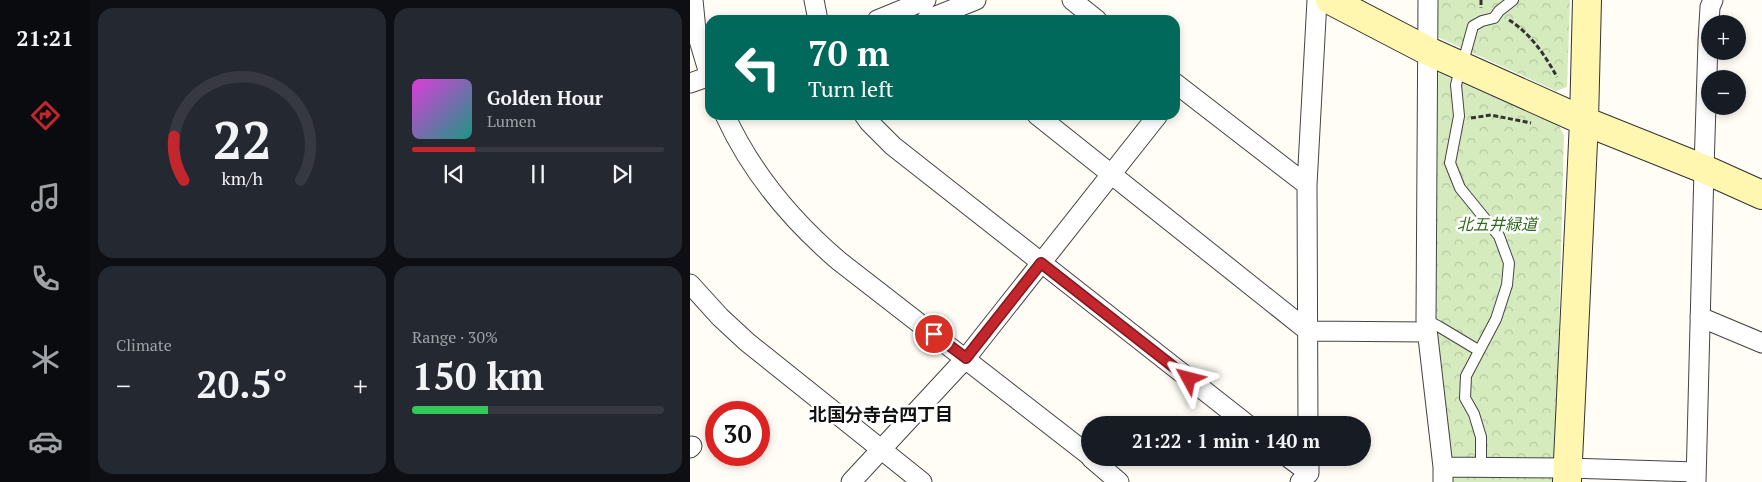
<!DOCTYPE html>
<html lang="en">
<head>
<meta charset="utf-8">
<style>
	:root { --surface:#171b24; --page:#242831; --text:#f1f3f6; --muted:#9ea1a6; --line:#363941; --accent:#c4262e }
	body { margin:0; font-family:"PT Serif","Noto Sans JP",serif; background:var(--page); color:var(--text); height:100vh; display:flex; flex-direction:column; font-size:19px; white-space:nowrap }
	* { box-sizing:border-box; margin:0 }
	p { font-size:16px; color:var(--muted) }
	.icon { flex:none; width:28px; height:28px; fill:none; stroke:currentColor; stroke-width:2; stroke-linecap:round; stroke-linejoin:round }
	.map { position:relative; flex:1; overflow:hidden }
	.drawer { display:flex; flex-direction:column; gap:8px; padding:8px; background:#0d0f14; width:600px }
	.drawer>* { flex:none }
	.guide { position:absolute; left:15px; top:15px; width:475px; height:105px; border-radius:15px; box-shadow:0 2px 8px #0003; background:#00695c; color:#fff; overflow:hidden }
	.fabs { position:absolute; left:1011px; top:15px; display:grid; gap:10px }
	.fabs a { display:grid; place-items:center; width:45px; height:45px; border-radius:50%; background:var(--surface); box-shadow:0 2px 8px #0003; font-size:25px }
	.speed { position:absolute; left:15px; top:401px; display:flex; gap:10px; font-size:25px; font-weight:700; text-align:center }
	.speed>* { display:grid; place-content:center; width:65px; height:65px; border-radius:50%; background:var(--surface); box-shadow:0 2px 8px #0003; line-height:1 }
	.speed .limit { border:8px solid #d22; background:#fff; color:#111 }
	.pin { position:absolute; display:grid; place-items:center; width:42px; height:42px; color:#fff; margin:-21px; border:2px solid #fff; border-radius:50%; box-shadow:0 1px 5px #0007 }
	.me { position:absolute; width:55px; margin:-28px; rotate:308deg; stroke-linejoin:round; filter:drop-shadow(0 0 4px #0008) }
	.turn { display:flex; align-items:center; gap:18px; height:105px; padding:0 20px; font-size:22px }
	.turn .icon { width:65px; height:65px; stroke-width:2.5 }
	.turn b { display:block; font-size:35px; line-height:42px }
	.big { font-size:38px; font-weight:700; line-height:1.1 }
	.drawer .card { flex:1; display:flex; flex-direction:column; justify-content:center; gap:8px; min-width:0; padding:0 18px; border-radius:15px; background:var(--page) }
	.drawer .dial { align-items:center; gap:0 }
	.dial svg { height:130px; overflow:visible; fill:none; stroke:var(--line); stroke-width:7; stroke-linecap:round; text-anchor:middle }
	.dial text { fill:var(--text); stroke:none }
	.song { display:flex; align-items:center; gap:15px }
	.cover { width:60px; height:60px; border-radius:8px; background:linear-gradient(135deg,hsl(300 70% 55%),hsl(170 70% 35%)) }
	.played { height:5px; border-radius:2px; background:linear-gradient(90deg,var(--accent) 25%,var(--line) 25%) }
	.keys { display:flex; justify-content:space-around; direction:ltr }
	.heat { display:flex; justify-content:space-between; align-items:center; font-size:28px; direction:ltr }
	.charge { height:8px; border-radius:4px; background:linear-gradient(90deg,#34c759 30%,var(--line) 0) }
	.drawer .tiles { flex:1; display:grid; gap:8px; grid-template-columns:repeat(2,1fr) }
	.trip { position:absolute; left:391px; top:416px; width:290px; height:50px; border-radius:25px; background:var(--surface); box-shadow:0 2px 8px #0003; font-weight:700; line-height:50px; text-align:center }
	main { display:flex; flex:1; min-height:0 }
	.tabs { display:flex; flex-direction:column; width:90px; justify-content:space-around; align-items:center; background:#090b0e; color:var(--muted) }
	.tabs .icon { width:35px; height:35px }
	.tabs .current { color:var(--accent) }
	.tabs b { font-size:22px; color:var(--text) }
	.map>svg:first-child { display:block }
	.park { fill:url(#park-crowns) }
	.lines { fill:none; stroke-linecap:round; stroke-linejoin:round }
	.lane-casing { stroke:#444; stroke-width:12 }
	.street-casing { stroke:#444; stroke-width:21 }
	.secondary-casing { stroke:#333; stroke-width:30 }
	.path { stroke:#333; stroke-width:3; stroke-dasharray:5 2.5; stroke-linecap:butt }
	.lane { stroke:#fff; stroke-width:10 }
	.street { stroke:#fff; stroke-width:19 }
	.secondary { stroke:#fff6b0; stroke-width:28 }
	.route-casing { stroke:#7f191e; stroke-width:12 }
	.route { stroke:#c4262e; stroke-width:9 }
	.labels { text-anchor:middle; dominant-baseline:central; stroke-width:5; stroke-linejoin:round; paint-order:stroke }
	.park-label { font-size:16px; font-style:italic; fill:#2f6b1f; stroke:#fff }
	.neighbourhood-label { font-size:18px; font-weight:bold; fill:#111; stroke:#fff }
</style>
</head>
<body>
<main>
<nav class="tabs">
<b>21:21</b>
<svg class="icon current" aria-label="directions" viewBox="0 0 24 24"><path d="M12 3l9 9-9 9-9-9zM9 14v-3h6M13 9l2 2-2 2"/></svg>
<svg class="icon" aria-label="music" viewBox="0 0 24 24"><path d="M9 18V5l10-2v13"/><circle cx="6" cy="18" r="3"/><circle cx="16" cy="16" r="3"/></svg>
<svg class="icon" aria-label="phone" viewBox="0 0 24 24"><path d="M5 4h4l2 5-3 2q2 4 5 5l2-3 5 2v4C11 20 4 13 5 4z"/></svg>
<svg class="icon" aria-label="climate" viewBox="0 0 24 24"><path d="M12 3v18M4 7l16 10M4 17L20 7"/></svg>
<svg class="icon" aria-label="car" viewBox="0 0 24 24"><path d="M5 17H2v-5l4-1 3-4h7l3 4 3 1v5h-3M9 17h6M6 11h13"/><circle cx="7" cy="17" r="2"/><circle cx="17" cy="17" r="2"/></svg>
</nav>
<section class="drawer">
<div class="tiles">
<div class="card dial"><svg viewBox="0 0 100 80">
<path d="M14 69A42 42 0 1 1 86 69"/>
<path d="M14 69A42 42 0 0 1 8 42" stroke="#c4262e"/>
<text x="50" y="56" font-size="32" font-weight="700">22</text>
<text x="50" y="72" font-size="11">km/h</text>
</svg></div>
<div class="card">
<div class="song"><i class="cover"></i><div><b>Golden Hour</b><p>Lumen</p></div></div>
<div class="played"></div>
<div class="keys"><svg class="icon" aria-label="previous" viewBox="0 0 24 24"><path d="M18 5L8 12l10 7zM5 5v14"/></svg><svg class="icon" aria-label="pause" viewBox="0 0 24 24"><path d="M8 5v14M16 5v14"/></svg><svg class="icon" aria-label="next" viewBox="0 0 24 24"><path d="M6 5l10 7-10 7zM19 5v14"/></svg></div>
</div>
<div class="card"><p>Climate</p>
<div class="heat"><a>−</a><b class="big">20.5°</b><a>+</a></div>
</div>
<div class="card"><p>Range · 30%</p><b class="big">150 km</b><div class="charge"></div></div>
</div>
</section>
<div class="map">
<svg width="1072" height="482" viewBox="0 0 1072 482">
	<defs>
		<pattern id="park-crowns" width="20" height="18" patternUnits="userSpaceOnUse" patternTransform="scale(1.25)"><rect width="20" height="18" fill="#d5ebbd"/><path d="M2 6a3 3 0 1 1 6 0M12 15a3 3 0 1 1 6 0" fill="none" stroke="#b6c8a1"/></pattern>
	</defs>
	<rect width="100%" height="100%" fill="#fffdf5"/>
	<path class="park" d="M745,0H880L877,87L866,91L745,36Z
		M744,71L869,126L874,135L865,482H759L743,335Z"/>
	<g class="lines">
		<defs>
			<path id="lane" d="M775,55L783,26L792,21L804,18L809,11L823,0
				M768,77L766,85L769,116L760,163L770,188L809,236L819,263L817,285L806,319L776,376L775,398L784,414L791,437V467
				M736,320L748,326L788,350"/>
			<path id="street" d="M3,0L6,30L20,77
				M124,0L128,20
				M382,0L407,20
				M738,0L736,320L753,467V482
				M187,20L236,0
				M236,20L286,0
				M0,83L20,76
				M485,83L617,185
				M35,115C61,172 101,220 149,261L400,456
				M174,115L179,122L203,146L558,425
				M347,115L618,331L737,332
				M0,284L30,317L57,342L232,482
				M1010,317L1072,343
				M618,425L617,185L627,0
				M0,448L2,446
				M401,458L429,482
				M599,458L619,473
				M753,467L878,468L1006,472
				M161,482L276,358L468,115
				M610,482L619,473V458
				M1006,482L1014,169L1018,41L1020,7L1023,0"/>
			<path id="secondary" d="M640,0L738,51L894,121L1014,169L1072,195
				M877,482L894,121L897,0"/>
		</defs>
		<use href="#lane" class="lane-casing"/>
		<use href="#street" class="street-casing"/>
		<use href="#secondary" class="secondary-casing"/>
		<path class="path" d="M791,0V8
			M819,20C840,33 855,55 867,77
			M781,118L801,115L841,123"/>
		<use href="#lane" class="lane"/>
		<use href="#street" class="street"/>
		<use href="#secondary" class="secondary"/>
	</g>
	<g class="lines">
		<defs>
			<path id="route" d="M244,334L276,358L351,263L499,379"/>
		</defs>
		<use href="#route" class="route-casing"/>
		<use href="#route" class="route"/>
	</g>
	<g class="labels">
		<g class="park-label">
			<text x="807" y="224">北五井緑道</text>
		</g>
		<g class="neighbourhood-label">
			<text x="191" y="414">北国分寺台四丁目</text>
		</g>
	</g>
</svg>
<div class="fabs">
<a>+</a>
<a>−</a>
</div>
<div class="speed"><div class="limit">30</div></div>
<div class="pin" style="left:244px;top:334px;background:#d93025"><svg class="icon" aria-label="arrive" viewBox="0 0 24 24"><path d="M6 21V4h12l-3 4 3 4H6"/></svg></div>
<svg class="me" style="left:499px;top:379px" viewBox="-20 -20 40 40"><path d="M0-17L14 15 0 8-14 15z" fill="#c4262e" stroke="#fff" stroke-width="4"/></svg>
<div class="trip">21:22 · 1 min · 140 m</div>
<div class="guide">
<div class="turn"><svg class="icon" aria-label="left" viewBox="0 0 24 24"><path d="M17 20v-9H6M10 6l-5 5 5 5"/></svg><div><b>70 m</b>Turn left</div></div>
</div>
</div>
</main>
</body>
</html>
